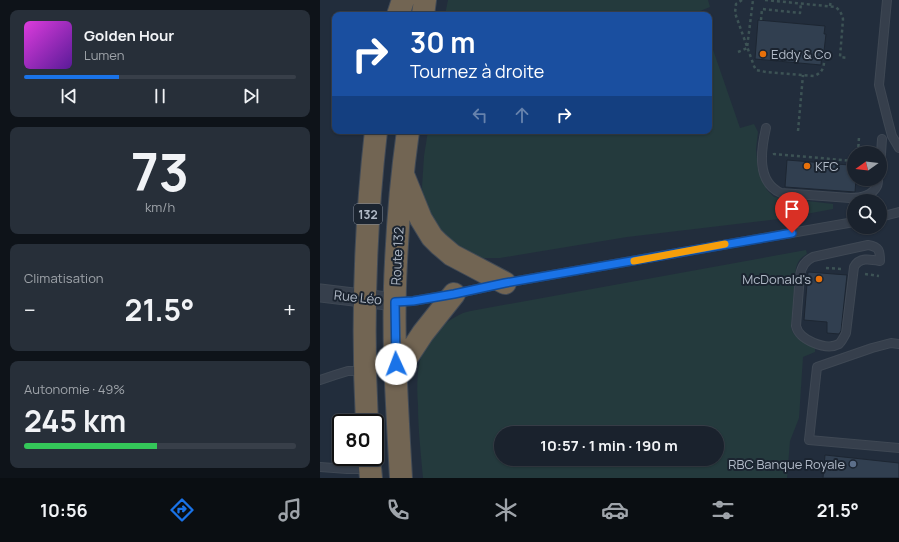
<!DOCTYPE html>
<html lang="fr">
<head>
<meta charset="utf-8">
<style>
	:root { --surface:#1a222d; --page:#272f39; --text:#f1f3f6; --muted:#9fa4aa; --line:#383f49; --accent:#1a73e8 }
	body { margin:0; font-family:Manrope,sans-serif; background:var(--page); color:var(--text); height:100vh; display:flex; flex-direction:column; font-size:15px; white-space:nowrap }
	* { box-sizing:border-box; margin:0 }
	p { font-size:13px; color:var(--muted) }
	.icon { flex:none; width:22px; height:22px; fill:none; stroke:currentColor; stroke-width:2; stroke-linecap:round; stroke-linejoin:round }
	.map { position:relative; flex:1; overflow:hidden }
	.details { display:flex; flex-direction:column; gap:10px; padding:10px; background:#0e1319; width:320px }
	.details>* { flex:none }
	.guide { position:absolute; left:12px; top:12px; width:380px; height:122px; border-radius:8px; box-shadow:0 1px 3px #0004,0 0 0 1px var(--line); background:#1a4fa0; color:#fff; overflow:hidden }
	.needle { width:26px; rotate:256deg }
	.controls { position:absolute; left:527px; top:146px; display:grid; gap:8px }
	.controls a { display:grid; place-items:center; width:40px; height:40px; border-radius:50%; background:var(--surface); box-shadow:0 1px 3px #0004,0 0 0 1px var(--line); font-size:20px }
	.speed { position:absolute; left:12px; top:414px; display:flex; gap:8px; font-size:20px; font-weight:700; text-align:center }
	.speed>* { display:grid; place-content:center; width:52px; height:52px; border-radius:50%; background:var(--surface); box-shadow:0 1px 3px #0004,0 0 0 1px var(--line); line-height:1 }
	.speed .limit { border:2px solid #111; border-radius:6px; background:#fff; color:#111 }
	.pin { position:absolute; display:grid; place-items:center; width:34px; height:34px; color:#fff; margin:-41px -17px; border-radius:50% 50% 50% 0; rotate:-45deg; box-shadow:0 0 4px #0007 }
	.pin .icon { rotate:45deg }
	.me { position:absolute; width:44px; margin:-22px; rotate:358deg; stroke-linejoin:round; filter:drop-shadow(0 0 3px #0008) }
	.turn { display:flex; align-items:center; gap:14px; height:84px; padding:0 12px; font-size:18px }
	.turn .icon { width:52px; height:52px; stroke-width:2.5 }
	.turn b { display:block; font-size:28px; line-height:34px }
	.lanes { display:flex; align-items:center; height:38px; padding:0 12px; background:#0003; justify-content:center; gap:20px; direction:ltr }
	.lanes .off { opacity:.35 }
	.big { font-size:30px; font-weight:700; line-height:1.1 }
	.details .card { flex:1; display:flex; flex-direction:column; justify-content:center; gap:6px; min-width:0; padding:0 14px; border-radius:8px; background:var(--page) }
	.details .dial { align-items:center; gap:0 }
	.dial b { font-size:52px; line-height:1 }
	.song { display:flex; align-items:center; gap:12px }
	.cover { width:48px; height:48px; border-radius:6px; background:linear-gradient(135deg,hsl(300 70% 55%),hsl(270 70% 35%)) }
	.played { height:4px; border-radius:2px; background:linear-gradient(90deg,var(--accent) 35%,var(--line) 35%) }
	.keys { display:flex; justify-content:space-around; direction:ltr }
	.heat { display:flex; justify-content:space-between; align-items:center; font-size:22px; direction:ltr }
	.charge { height:6px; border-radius:3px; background:linear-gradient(90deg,#34c759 49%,var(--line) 0) }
	.trip { position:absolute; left:174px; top:426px; width:230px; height:40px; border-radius:20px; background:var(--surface); box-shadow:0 1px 3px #0004,0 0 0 1px var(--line); font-weight:700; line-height:40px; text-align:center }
	.menu { display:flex; height:64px; justify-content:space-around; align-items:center; background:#0a0e12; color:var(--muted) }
	.menu .icon { width:28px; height:28px }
	.menu .selected { color:var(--accent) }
	.menu b { font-size:18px; color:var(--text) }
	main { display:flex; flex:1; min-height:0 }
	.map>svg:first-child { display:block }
	.green { fill:#243a3d; fill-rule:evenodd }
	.building { fill:#313f50; stroke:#1d2632 }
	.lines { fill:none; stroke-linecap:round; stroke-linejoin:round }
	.lane-casing { stroke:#3f4854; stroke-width:10 }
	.street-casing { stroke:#3f4854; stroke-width:19 }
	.highway-casing { stroke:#414a56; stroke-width:24 }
	.path { stroke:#3d5355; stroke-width:2.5; stroke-dasharray:3 3; stroke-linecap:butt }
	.lane { stroke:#363f4c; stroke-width:8 }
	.street { stroke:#363f4c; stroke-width:17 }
	.highway { stroke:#726553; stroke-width:22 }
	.route-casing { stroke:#114b97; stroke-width:10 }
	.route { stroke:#1a73e8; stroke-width:7 }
	.slow { stroke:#f59e0b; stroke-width:7 }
	.food-dot { fill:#e8710a; stroke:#1b2430; stroke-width:1.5 }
	.service-dot { fill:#5c6f8a; stroke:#1b2430; stroke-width:1.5 }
	.labels { text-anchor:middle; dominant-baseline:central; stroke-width:4; stroke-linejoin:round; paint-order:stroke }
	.shield { fill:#1b2430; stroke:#848d9a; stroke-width:1 }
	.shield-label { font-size:12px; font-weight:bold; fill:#b1bac7 }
	.poi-label { font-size:13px; fill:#b1bac7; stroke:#1b2430; text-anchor:start }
	.street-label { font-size:13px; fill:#b1bac7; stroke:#1b2430 }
</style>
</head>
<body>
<main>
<section class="details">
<div class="card">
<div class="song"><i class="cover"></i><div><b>Golden Hour</b><p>Lumen</p></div></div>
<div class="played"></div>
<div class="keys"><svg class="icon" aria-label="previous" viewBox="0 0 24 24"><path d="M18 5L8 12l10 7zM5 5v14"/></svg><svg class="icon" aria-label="pause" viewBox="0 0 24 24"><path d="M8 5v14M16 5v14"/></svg><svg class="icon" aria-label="next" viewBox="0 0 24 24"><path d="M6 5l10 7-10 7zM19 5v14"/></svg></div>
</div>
<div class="card dial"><b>73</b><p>km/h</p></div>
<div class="card"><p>Climatisation</p>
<div class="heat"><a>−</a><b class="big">21.5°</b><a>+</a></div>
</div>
<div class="card"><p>Autonomie · 49%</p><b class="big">245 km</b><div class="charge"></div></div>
</section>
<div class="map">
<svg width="579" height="478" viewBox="0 0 579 478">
	<rect width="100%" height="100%" fill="#222d3c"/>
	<path class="green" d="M128,0H388L390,7L380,11L381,15H125Z
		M389,38L420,128L434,124L438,132L436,149L438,169L447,190L454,197L513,204V209L459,219L307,237L180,258H163L148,253L119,232L104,205L102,187L104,156L108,131H389Z
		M486,250L487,254C481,257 478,261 476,268L471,327C474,340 485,343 495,348V352L483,357L479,418L470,441L467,478H103C101,454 98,430 98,405C97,394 97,383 98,372C100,347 117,326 139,315C144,312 151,311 156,310ZM181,433H397V459H181Z"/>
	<path class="building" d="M438,20L505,26L504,34H506L504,51H502L501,65L435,59Z
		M467,160L529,165V169H534V179H536L535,192L465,187Z
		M488,272L527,275L521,331L519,334L507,333V322L484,320Z
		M505,455L579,463V478H503Z"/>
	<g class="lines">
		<defs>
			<path id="lane" d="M567,0L559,85L568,121L572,136L579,148
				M446,128C441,150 436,182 461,193L530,198C540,198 552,196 557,186C558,184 558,181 558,179
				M560,168L562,139
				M560,217L579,212
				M548,245C559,247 560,250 560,261C550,259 539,257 534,267L526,333C524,337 522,341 519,344C506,351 479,340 476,326L480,275C482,266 485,261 493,257Z
				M76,302L93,301L134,294L185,283L534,222
				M579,344L571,343L552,348L497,367L489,440L579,448
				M0,380L15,375L28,371H44
				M0,467L27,469H49"/>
			<path id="street" d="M0,293L75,302"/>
			<path id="highway" d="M78,15L83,0
				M103,15L105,0
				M84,177L101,219L112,237L119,244L132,255L185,283
				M76,374L103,333L134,294
				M47,423C42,326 45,228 56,131
				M49,457L51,478
				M81,478C77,406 72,334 76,262C78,218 82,174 88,131"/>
		</defs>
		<use href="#lane" class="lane-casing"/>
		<use href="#street" class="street-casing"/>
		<use href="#highway" class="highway-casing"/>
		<path class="path" d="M422,0L416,4L415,13L434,66L436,70L446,72L494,76C506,71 504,63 504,51
			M445,0L516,7C520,11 522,14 523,19L520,57L528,58
			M510,6L511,0
			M441,20L442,9L480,13L481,3
			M418,52L427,48L433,0
			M478,131L483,75
			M454,153V154L534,161
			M538,153L539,137
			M506,268L523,269
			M545,274L559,276"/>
		<use href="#lane" class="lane"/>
		<use href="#street" class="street"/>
		<use href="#highway" class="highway"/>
	</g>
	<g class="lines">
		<defs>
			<path id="route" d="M76,364L75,302L93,301L134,294L185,283L472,233"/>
		</defs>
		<use href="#route" class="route-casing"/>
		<use href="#route" class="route"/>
		<path class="slow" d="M314,261L405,244"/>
	</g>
	<g class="food-dot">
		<circle cx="443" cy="54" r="4"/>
		<circle cx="487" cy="166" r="4"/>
		<circle cx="499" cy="279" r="4"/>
	</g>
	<circle class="service-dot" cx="533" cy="464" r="4"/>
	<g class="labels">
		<rect class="shield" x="34" y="204" width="28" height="20" rx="3"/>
		<g class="shield-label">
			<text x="48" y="214">132</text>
		</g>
		<g class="poi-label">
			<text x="451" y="54">Eddy &amp; Co</text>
			<text x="495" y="166">KFC</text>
			<text x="491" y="279" text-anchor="end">McDonald's</text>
			<text x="525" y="464" text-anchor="end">RBC Banque Royale</text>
		</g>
		<g class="street-label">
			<text transform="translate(77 256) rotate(-87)">Route 132</text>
			<text transform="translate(38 297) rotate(6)">Rue Léo</text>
		</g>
	</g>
</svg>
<div class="controls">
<a><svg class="needle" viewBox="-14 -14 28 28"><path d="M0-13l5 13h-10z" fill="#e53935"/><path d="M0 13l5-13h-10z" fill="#9fa4aa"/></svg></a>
<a><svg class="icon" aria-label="search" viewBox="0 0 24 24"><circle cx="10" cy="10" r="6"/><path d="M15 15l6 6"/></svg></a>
</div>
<div class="speed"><div class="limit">80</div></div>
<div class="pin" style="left:472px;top:233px;background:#d93025"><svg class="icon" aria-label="arrive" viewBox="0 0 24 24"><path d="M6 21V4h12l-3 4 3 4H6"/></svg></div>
<svg class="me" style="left:76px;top:364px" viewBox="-20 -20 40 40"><circle r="19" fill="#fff"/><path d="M0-13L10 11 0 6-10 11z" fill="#1a73e8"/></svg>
<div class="trip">10:57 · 1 min · 190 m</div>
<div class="guide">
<div class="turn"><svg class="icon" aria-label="right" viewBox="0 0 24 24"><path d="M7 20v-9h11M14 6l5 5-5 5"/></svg><div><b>30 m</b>Tournez à droite</div></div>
<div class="lanes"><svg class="icon off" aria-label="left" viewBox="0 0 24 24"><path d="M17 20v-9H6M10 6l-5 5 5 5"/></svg><svg class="icon off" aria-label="ahead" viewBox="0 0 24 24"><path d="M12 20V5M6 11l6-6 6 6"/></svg><svg class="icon" aria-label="right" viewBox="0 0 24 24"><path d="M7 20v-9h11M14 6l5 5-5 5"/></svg></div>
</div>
</div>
</main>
<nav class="menu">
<b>10:56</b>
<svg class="icon selected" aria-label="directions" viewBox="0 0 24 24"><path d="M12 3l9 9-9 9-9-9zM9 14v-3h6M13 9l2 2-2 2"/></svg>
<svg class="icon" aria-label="music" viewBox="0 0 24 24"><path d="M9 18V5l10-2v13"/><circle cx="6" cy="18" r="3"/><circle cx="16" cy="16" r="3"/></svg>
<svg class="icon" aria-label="phone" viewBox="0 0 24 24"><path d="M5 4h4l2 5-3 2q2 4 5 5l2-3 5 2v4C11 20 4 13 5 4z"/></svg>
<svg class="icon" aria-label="climate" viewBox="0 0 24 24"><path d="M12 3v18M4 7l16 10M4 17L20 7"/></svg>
<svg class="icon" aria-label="car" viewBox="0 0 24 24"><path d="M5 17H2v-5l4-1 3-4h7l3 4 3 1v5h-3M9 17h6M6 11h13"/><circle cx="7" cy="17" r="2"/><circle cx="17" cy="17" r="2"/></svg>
<svg class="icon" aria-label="filters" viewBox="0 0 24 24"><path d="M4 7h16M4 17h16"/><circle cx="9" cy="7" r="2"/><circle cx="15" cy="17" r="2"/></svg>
<b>21.5°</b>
</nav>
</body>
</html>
